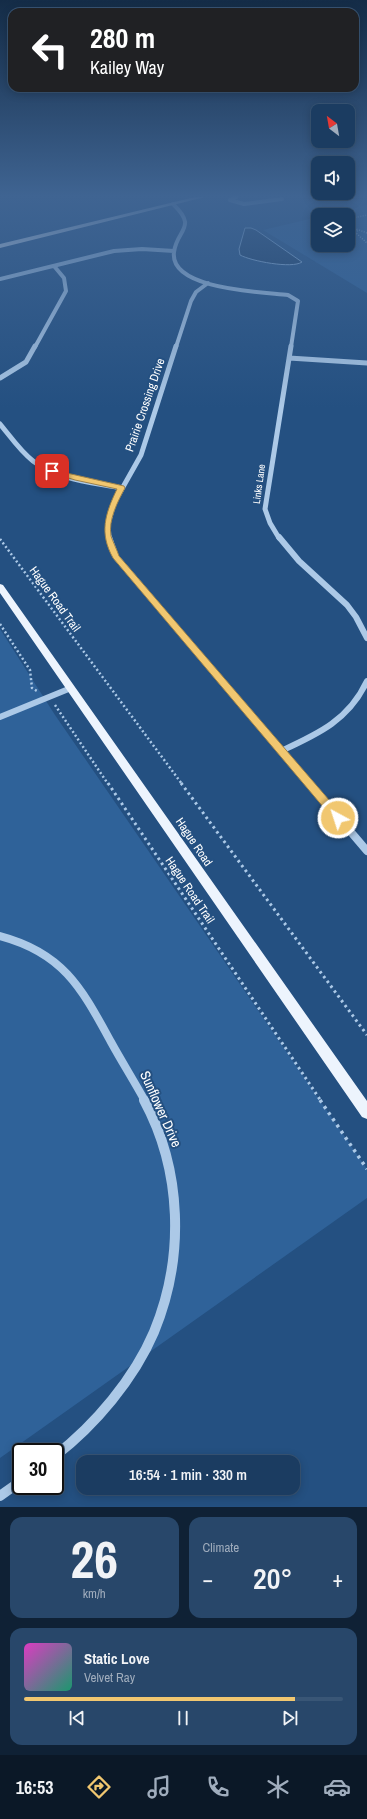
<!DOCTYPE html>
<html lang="en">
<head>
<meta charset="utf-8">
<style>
	:root { --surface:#1b3c61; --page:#28476a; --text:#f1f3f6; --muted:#a0adbd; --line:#395676; --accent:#f1c770 }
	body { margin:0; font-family:"Archivo Narrow",sans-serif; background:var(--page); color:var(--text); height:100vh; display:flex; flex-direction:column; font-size:15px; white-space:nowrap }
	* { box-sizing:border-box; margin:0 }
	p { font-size:13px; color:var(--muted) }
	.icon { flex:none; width:22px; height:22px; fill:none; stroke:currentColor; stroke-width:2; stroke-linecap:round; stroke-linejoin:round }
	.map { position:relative; height:1507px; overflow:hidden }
	.panel { display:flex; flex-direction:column; gap:10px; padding:10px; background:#0f2135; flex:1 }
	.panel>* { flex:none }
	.top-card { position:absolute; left:8px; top:8px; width:351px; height:84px; border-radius:12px; box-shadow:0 2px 10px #0003,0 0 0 1px var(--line); background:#202124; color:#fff; overflow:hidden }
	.needle { width:26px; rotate:329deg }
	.fabs { position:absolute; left:311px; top:104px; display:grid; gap:8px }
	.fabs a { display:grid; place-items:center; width:44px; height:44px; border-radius:8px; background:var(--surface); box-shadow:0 2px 10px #0003,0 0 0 1px var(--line); font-size:20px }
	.speed { position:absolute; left:12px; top:1443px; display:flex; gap:8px; font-size:20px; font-weight:700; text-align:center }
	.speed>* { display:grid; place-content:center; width:52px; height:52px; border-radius:50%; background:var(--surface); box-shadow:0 2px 10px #0003,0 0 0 1px var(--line); line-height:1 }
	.speed .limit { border:2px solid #111; border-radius:6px; background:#fff; color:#111 }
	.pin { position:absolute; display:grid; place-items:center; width:34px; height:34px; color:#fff; margin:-17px; border-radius:8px; box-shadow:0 2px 6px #0006 }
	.me { position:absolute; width:44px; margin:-22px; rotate:320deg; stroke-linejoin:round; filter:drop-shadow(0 0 3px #0008) }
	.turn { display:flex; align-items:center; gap:14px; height:84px; padding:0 16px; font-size:18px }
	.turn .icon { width:52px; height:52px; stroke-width:2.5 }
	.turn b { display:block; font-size:28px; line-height:34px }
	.big { font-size:30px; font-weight:600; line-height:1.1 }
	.panel .tile { flex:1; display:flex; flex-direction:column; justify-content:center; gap:6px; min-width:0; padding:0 14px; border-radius:12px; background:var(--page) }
	.panel .dial { align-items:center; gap:0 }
	.dial b { font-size:52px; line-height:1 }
	.song { display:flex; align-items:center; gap:12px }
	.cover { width:48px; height:48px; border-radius:6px; background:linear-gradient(135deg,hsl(310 70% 55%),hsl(160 70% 35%)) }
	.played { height:4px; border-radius:2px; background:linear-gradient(90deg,var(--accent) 85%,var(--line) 85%) }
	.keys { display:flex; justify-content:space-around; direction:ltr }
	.heat { display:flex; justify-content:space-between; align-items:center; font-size:22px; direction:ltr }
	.panel .tiles { flex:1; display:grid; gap:10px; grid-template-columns:1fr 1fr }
	.tile:last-child { grid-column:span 2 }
	.trip { position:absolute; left:76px; top:1455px; width:224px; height:40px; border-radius:12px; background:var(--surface); box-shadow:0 2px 10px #0003,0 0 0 1px var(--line); font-weight:600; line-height:40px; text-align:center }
	.dock { display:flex; height:64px; justify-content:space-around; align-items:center; background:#0b1827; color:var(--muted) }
	.dock .icon { width:28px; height:28px }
	.dock .selected { color:var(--accent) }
	.dock b { font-size:18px; color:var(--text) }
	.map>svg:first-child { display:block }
	.green { fill:#2f6299 }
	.water { fill:#193b61; stroke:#a0c4e8 }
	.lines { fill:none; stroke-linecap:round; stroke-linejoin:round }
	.path-far3 { stroke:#acc9e7; stroke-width:1.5; stroke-dasharray:1 1.5; stroke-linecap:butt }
	.path-far2 { stroke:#acc9e7; stroke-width:2.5; stroke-dasharray:2 2.5; stroke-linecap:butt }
	.path-far1 { stroke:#acc9e7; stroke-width:3; stroke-dasharray:2.5 3.5; stroke-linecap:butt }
	.path { stroke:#acc9e7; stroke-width:3.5; stroke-dasharray:3 4.5; stroke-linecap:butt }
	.minor-far4 { stroke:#acc9e7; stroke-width:4 }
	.minor-far3 { stroke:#acc9e7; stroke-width:5 }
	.minor-far2 { stroke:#acc9e7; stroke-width:6 }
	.minor-far1 { stroke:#acc9e7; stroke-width:8 }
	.minor { stroke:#acc9e7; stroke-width:10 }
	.major { fill:#edf4fd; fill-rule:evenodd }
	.route { fill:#f1c770; stroke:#9d8149 }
	.labels { text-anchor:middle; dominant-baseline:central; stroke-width:4; stroke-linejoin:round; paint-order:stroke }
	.far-street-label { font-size:10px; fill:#fff; stroke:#245081 }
	.street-label { font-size:12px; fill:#fff; stroke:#245081 }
	.near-street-label { font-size:14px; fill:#fff; stroke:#245081 }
</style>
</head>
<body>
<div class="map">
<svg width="367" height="1507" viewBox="0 0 367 1507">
	<rect width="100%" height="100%" fill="#245081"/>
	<path class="green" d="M367,205V293L263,230L318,217V245H348V215H325Z
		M0,629L55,715L367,1169V1198L0,1458Z"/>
	<path class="water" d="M245,228H251L256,230L302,262C292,269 251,261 240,255L239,249Z"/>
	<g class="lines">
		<path class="path-far3" d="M348,219L367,215
			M348,224L358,230
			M367,233L359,230L355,232L367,243"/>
		<path class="path-far2" d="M0,539L182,784
			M0,624L30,670L32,688L37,691
			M55,705L108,784"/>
		<path class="path-far1" d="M108,783L321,1101
			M181,783L367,1035"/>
		<path class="path" d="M320,1100L367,1169"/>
		<path class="minor-far4" d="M236,197L230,200L244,204L282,199
			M173,204C198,228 177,229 174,252C169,290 264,292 288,295L298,301L291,347
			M0,279L114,251L142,249L174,251
			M35,347L66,291L64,278L54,266
			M176,347L191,301L196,292L208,283"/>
		<path class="minor-far3" d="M289,358L367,363
			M0,378L26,362L35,346
			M0,424C10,436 20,451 33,461C58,480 91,482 121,488
			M109,538L108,524L114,503L141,455L176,346
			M279,538L270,523L265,509L291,346"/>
		<path class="minor-far2" d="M109,537L116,557L310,784
			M279,537L299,561L347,605L356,617L367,638
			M0,717L71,688
			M281,751C318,734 349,720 367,681"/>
		<path class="minor-far1" d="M309,783L367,851
			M0,936C64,953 82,989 111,1042C122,1062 134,1081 145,1101"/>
		<path class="minor" d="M55,1456C95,1425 134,1379 154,1332C185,1257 182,1170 144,1100
			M0,1496L21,1481"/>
		<path class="major" d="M195,197H205L0,248V244Z
			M0,584L3,585L367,1101V1119L362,1117L0,593Z"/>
	</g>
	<linearGradient id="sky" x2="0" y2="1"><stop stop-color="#142c47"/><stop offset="0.48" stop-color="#3f6492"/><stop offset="1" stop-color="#3f6492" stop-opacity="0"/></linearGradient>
	<rect width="367" height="408" fill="url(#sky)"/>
	<path class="route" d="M49,469L124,486L125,488C118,501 108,520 111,536C113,542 117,550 119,556L342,815L343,818L342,821H335L113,558C99,533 105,514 117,489L75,480L49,472Z"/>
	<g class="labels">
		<g class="far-street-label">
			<text transform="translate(259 484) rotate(-82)">Links Lane</text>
		</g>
		<g class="street-label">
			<text transform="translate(145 405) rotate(-71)">Prairie Crossing Drive</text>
			<text transform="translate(55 599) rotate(54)">Hague Road Trail</text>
			<text transform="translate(194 842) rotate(56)">Hague Road</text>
			<text transform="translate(190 890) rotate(56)">Hague Road Trail</text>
		</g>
		<g class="near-street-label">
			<text transform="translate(161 1109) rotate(66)">Sunflower Drive</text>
		</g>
	</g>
</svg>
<div class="fabs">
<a><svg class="needle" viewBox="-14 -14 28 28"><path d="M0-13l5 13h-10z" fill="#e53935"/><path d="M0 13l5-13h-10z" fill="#a0adbd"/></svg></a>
<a><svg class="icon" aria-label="sound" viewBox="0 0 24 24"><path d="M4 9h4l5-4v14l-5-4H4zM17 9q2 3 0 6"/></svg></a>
<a><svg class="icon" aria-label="layers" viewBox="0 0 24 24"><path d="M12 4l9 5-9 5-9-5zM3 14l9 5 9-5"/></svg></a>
</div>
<div class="speed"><div class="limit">30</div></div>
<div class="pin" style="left:52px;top:471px;background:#d93025"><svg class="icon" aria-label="arrive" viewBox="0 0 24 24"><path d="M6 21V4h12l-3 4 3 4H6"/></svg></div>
<svg class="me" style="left:338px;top:818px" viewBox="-20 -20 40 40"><circle r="17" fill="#f1c770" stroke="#fff" stroke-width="3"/><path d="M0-11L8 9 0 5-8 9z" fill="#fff"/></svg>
<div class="trip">16:54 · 1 min · 330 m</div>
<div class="top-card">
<div class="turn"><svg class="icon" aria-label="left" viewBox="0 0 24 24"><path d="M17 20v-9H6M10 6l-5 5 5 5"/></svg><div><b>280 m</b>Kailey Way</div></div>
</div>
</div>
<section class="panel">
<div class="tiles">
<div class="tile dial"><b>26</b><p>km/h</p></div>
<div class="tile"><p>Climate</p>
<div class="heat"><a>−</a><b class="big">20°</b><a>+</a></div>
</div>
<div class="tile">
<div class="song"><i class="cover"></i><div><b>Static Love</b><p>Velvet Ray</p></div></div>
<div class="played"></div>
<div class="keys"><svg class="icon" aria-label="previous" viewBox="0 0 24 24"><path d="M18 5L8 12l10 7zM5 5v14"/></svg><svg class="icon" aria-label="pause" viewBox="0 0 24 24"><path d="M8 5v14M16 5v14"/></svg><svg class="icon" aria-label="next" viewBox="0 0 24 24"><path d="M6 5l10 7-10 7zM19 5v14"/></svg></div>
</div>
</div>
</section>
<nav class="dock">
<b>16:53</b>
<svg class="icon selected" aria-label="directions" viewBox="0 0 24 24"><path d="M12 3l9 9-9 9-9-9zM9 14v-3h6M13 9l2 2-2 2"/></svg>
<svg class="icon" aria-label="music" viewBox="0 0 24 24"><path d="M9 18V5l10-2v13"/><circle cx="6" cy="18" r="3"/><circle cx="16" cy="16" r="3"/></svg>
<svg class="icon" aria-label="phone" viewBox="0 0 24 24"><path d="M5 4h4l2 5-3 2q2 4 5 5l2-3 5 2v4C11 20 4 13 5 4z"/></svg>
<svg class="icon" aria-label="climate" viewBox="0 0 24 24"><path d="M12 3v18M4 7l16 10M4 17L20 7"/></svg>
<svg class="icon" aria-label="car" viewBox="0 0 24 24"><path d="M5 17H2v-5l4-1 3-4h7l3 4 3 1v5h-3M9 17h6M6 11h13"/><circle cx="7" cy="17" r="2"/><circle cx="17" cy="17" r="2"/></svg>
</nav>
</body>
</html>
